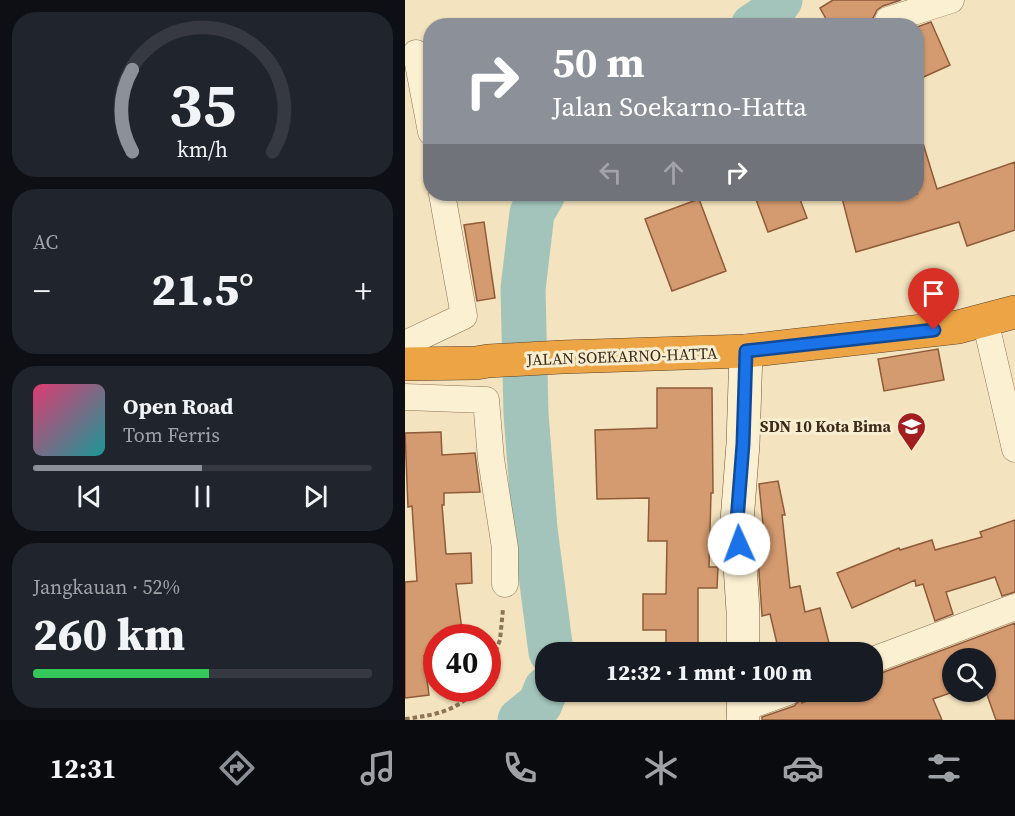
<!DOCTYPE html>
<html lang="id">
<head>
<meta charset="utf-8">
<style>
	:root { --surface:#171b24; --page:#20242c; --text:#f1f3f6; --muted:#9ea1a6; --line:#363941; --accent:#8c9099 }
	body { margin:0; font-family:"Source Serif 4",serif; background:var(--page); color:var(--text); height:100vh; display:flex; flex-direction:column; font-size:22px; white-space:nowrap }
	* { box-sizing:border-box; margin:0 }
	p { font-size:20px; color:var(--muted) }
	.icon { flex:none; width:33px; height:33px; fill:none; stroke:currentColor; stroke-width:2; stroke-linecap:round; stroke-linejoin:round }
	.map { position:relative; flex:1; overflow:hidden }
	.details { display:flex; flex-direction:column; gap:12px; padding:12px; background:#0d0f14; width:405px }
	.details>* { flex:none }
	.top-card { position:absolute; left:18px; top:18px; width:501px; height:183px; border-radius:24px; box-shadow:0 2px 4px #0004; background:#8c9099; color:#fff; overflow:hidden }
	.tools { position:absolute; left:537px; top:648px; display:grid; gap:12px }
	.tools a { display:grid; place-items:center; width:54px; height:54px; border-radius:50%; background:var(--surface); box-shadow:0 2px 4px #0004; font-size:30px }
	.speed { position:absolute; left:18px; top:624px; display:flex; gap:12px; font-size:30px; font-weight:700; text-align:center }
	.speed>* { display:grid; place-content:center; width:78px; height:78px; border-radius:50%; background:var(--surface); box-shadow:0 2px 4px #0004; line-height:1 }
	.speed .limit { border:9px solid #d22; background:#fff; color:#111 }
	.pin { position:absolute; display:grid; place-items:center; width:51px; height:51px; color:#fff; margin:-62px -26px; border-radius:50% 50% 50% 0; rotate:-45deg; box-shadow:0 0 6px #0007 }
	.pin .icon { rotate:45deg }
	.me { position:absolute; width:66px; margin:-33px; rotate:358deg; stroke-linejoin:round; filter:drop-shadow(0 0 4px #0008) }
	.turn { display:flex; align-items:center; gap:21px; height:126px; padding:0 30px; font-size:27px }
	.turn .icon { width:78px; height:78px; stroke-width:2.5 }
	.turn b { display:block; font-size:42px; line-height:51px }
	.lanes { display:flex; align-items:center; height:57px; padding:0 30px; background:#0003; justify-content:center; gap:30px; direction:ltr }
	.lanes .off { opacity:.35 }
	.big { font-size:45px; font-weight:800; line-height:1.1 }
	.details .tile { flex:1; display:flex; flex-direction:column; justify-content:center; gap:9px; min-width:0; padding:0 21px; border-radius:24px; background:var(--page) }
	.details .dial { align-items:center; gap:0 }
	.dial svg { height:156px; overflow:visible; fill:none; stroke:var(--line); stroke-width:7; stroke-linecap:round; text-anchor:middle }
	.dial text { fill:var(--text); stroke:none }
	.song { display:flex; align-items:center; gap:18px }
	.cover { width:72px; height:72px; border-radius:9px; background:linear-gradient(135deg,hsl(340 70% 55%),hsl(180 70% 35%)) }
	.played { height:6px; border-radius:3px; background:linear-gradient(90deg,var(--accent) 50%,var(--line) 50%) }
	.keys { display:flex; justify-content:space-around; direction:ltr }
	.heat { display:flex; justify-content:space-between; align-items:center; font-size:33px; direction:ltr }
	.charge { height:9px; border-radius:4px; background:linear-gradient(90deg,#34c759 52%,var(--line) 0) }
	.trip { position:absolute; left:130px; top:642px; width:348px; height:60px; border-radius:24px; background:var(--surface); box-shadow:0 2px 4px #0004; font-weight:800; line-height:60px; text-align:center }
	.dock { display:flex; height:96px; justify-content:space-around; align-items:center; background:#090b0e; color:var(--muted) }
	.dock .icon { width:42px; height:42px }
	.dock .active { color:var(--accent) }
	.dock b { font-size:27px; color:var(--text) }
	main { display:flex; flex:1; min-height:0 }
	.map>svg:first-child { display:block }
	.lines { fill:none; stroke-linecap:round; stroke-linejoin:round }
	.river { stroke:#a2c4ba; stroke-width:45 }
	.building { fill:#d59b70; stroke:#8f5b38; stroke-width:1.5 }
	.street-casing { stroke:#8d7355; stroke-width:27 }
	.secondary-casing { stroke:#6f5438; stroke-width:34 }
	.highway-casing { stroke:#5a412a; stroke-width:34 }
	.path { stroke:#8d7355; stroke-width:4; stroke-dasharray:4.5 3; stroke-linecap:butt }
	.street { stroke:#fcf0d2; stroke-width:26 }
	.secondary { stroke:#fcf0d2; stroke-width:33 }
	.highway { stroke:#eca445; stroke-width:33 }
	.route-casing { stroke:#114b97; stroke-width:15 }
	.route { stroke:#1a73e8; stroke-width:10 }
	.labels { text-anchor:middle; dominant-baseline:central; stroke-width:6; stroke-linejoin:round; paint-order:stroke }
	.street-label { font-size:16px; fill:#3b2b1b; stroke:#f9edcf }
	.poi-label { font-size:16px; font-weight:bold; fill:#3b2b1b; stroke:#f9edcf; text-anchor:end }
</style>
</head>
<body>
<main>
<section class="details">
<div class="tile dial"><svg viewBox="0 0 100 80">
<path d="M14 69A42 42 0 1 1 86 69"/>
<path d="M14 69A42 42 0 0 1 14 27" stroke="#8c9099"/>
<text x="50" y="56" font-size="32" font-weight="700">35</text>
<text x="50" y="72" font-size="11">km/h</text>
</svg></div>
<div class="tile"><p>AC</p>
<div class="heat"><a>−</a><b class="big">21.5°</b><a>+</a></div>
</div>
<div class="tile">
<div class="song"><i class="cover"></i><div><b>Open Road</b><p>Tom Ferris</p></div></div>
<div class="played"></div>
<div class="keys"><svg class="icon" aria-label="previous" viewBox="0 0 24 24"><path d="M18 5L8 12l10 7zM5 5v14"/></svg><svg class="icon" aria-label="pause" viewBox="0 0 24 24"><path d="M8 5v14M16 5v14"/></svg><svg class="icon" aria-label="next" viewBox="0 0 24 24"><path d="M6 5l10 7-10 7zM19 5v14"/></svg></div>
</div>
<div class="tile"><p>Jangkauan · 52%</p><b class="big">260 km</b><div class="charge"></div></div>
</section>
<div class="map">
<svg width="610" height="720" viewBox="0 0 610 720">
	<rect width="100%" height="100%" fill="#f3e3be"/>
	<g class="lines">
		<path class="river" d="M348,26L363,16L375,0
			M138,194L127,213L118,289L121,414L130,529L146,652
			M115,720L135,704L141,689"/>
	</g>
	<path class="building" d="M428,0H496L478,6L472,10L468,18L455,26H425L415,8Z
		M526,22L545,65L512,80V27Z
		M517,140L532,189L610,162V230L562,246L554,222L451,252L436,194H512V141Z
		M349,194H393L402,218L363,232Z
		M294,199L321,271L267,291L240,219Z
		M79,222L90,298L72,301L59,225Z
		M533,349L539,380L479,391L473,359Z
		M252,388H307L308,493H306L304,567H313L312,588H293V652H261V630H238V594H261L262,541H243L244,498L192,499L190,430L252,428Z
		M36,432L37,455L70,453L75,492L39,493V505H37L41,554L66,553L67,583L51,584L58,638H32V654L19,656L24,695L0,698V582L12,581L7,506L3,507L0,433Z
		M373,481L380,515H377L385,588L395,586L400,612L415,608L424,643L406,647L408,652H374L365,614L357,616V615L353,558H360L356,524H358L354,484Z
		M610,520V592L597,596L590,577L541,592L548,614L530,621L518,584L511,586L510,580L447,608L432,573L494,548L495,550L527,540L530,550L577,537L575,532Z
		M610,623V720H591L580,689V658H548V692L528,699L537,720H357V717L389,706L396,699L397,703L423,692H468V678L479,672Z"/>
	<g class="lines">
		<defs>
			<path id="street" d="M483,20L546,0
				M11,53L26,132
				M580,320L610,449
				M0,344L59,316L37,194
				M0,397L81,400L86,459L100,548V584
				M468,660L610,607
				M339,708L383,692"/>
			<path id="secondary" d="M338,652V611L332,521L338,444L341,351
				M338,720L339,692"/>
			<path id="highway" d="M0,364L71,363L83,361L157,357L341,351L553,327L610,312"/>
		</defs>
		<use href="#street" class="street-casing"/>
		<use href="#secondary" class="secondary-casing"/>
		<use href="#highway" class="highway-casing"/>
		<path class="path" d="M82,672L95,640L98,609
			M0,719C29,715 52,712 72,688"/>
		<use href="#street" class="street"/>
		<use href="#secondary" class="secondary"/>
		<use href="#highway" class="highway"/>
	</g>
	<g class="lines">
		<defs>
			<path id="route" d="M334,544L332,521L338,444L341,351L529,330"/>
		</defs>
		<use href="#route" class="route-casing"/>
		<use href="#route" class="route"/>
	</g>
	<defs>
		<symbol id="school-pin" viewBox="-11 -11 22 30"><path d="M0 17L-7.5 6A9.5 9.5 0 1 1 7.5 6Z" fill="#a31e1e" stroke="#f9edcf"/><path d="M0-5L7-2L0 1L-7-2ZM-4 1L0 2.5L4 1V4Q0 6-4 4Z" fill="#fff"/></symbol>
	</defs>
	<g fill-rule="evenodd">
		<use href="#school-pin" x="490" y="410" width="33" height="45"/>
	</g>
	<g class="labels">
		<g class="street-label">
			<text transform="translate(217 356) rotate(-2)">JALAN SOEKARNO-HATTA</text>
		</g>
		<g class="poi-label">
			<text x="486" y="426">SDN 10 Kota Bima</text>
		</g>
	</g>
</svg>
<div class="tools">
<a><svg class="icon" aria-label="search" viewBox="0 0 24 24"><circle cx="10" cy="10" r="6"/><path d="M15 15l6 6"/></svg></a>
</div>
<div class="speed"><div class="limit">40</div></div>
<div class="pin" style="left:529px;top:330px;background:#d93025"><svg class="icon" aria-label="arrive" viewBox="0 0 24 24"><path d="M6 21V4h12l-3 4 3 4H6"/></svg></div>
<svg class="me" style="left:334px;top:544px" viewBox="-20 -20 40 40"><circle r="19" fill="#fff"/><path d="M0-13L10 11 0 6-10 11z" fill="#1a73e8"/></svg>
<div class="trip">12:32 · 1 mnt · 100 m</div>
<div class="top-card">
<div class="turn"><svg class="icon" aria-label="right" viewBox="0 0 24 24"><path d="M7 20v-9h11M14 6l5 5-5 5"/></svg><div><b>50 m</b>Jalan Soekarno-Hatta</div></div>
<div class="lanes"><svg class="icon off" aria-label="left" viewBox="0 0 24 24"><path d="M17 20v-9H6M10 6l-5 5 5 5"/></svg><svg class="icon off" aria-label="ahead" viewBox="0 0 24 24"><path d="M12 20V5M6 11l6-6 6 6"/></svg><svg class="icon" aria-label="right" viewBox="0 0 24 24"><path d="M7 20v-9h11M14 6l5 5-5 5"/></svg></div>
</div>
</div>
</main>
<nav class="dock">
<b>12:31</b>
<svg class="icon active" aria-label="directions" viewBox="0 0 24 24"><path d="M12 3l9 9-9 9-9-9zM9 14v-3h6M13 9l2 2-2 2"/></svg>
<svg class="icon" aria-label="music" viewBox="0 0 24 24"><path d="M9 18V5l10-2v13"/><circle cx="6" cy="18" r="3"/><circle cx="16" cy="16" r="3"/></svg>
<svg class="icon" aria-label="phone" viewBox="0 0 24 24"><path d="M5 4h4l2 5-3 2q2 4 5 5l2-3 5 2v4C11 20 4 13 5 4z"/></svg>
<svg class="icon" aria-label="climate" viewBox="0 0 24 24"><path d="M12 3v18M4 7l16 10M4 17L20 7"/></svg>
<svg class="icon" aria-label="car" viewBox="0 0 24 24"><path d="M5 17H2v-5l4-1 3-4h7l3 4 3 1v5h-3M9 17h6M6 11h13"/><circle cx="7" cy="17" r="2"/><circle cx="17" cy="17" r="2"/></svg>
<svg class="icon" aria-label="filters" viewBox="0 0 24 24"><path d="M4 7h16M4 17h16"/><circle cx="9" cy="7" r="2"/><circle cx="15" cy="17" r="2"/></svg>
</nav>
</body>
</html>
